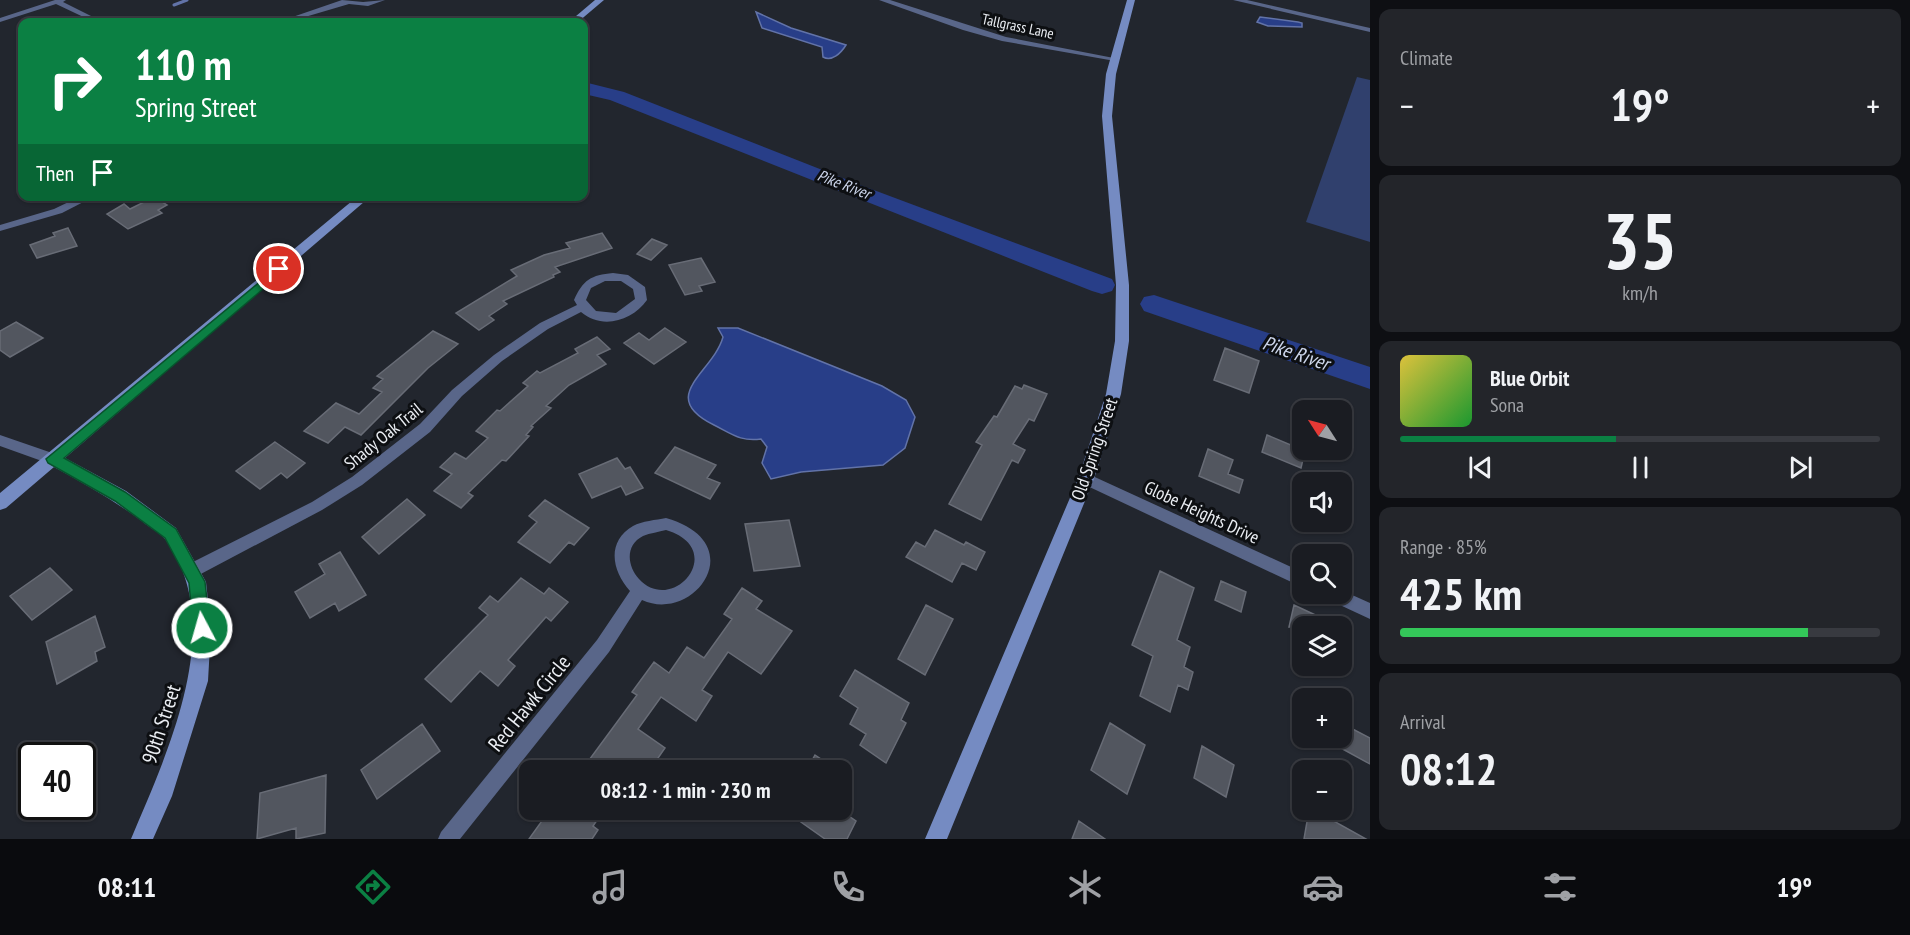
<!DOCTYPE html>
<html lang="en">
<head>
<meta charset="utf-8">
<style>
	:root { --surface:#1a1c22; --page:#23252a; --text:#f1f3f6; --muted:#9fa1a5; --line:#383a40; --accent:#0b8043 }
	body { margin:0; font-family:"PT Sans Narrow",sans-serif; background:var(--page); color:var(--text); height:100vh; display:flex; flex-direction:column; font-size:22px; white-space:nowrap }
	* { box-sizing:border-box; margin:0 }
	p { font-size:20px; color:var(--muted) }
	.icon { flex:none; width:33px; height:33px; fill:none; stroke:currentColor; stroke-width:2; stroke-linecap:round; stroke-linejoin:round }
	.map { position:relative; flex:1; overflow:hidden }
	.side { display:flex; flex-direction:column; gap:9px; padding:9px; background:#0e0f13; width:540px }
	.side>* { flex:none }
	.banner { position:absolute; left:18px; top:18px; width:570px; height:183px; border-radius:12px; box-shadow:0 2px 4px #0004,0 0 0 2px var(--line); background:#0b8043; color:#fff; overflow:hidden }
	.needle { width:39px; rotate:306deg }
	.controls { position:absolute; left:1292px; top:400px; display:grid; gap:12px }
	.controls a { display:grid; place-items:center; width:60px; height:60px; border-radius:12px; background:var(--surface); box-shadow:0 2px 4px #0004,0 0 0 2px var(--line); font-size:30px }
	.speed { position:absolute; left:18px; top:742px; display:flex; gap:12px; font-size:30px; font-weight:700; text-align:center }
	.speed>* { display:grid; place-content:center; width:78px; height:78px; border-radius:50%; background:var(--surface); box-shadow:0 2px 4px #0004,0 0 0 2px var(--line); line-height:1 }
	.speed .limit { border:3px solid #111; border-radius:9px; background:#fff; color:#111 }
	.pin { position:absolute; display:grid; place-items:center; width:51px; height:51px; color:#fff; margin:-26px; border:3px solid #fff; border-radius:50%; box-shadow:0 2px 6px #0007 }
	.me { position:absolute; width:66px; margin:-33px; rotate:354deg; stroke-linejoin:round; filter:drop-shadow(0 0 4px #0008) }
	.turn { display:flex; align-items:center; gap:21px; height:126px; padding:0 18px; font-size:27px }
	.turn .icon { width:78px; height:78px; stroke-width:2.5 }
	.turn b { display:block; font-size:42px; line-height:51px }
	.then { display:flex; align-items:center; height:57px; padding:0 18px; background:#0003; gap:12px; font-size:22px }
	.big { font-size:45px; font-weight:700; line-height:1.1 }
	.side .tile { flex:1; display:flex; flex-direction:column; justify-content:center; gap:9px; min-width:0; padding:0 21px; border-radius:12px; background:var(--page) }
	.side .dial { align-items:center; gap:0 }
	.dial b { font-size:78px; line-height:1 }
	.song { display:flex; align-items:center; gap:18px }
	.cover { width:72px; height:72px; border-radius:9px; background:linear-gradient(135deg,hsl(50 70% 55%),hsl(130 70% 35%)) }
	.played { height:6px; border-radius:3px; background:linear-gradient(90deg,var(--accent) 45%,var(--line) 45%) }
	.keys { display:flex; justify-content:space-around; direction:ltr }
	.heat { display:flex; justify-content:space-between; align-items:center; font-size:33px; direction:ltr }
	.charge { height:9px; border-radius:4px; background:linear-gradient(90deg,#34c759 85%,var(--line) 0) }
	.trip { position:absolute; left:519px; top:760px; width:333px; height:60px; border-radius:12px; background:var(--surface); box-shadow:0 2px 4px #0004,0 0 0 2px var(--line); font-weight:700; line-height:60px; text-align:center }
	.menu { display:flex; height:96px; justify-content:space-around; align-items:center; background:#0a0b0e; color:var(--muted) }
	.menu .icon { width:42px; height:42px }
	.menu .selected { color:var(--accent) }
	.menu b { font-size:27px; color:var(--text) }
	main { display:flex; flex:1; min-height:0 }
	.map>svg:first-child { display:block }
	.green { fill:#30406d }
	.water { fill:#283e88; stroke:#6273a8; stroke-width:1.5 }
	.lines { fill:none; stroke-linecap:round; stroke-linejoin:round }
	.stream { stroke:#6273a8; stroke-width:3 }
	.river { fill:#283e88; fill-rule:evenodd }
	.building { fill:#52565f; stroke:#686c76; stroke-width:1.5 }
	.street { fill:#596689; fill-rule:evenodd }
	.secondary { fill:#758bc2; fill-rule:evenodd }
	.route { fill:#0b8043; stroke:#07532c; stroke-width:1.5 }
	.labels { text-anchor:middle; dominant-baseline:central; stroke-width:6; stroke-linejoin:round; paint-order:stroke }
	.far-street-label { font-size:15px; fill:#ebeef3; stroke:#0d0f12 }
	.far-water-label { font-size:16px; font-style:italic; fill:#ccd5ea; stroke:#0d0f12 }
	.street-label { font-size:18px; fill:#ebeef3; stroke:#0d0f12 }
	.water-label { font-size:20px; font-style:italic; fill:#ccd5ea; stroke:#0d0f12 }
	.near-street-label { font-size:21px; fill:#ebeef3; stroke:#0d0f12 }
</style>
</head>
<body>
<main>
<div class="map">
<svg width="1370" height="839" viewBox="0 0 1370 839">
	<rect width="100%" height="100%" fill="#22262e"/>
	<path class="green" d="M1357,77L1370,80V242L1306,222Z"/>
	<path class="water" d="M756,12L791,28L846,45C841,53 832,62 823,57L822,47L762,28Z
		M1260,17L1298,22L1302,23V27L1268,26L1257,22Z
		M718,328H738L882,386L906,400L915,417L905,448L883,465L801,472L771,479L762,463L767,447L761,439C741,442 732,434 714,425C656,396 713,373 723,337Z"/>
	<g class="lines">
		<path class="stream" d="M174,5L187,0"/>
		<path class="river" d="M584,82L624,92L863,186L1112,279L1115,285L1112,291L1102,294L1092,291L610,100L584,94Z
			M1154,295L1370,367V389L1144,311L1140,304L1144,297Z"/>
	</g>
	<path class="building" d="M154,197L167,205L158,210L162,213L128,229L107,214L124,204L130,209Z
		M68,228L77,246L37,258L30,245L55,236L53,233Z
		M602,233L612,248L555,267L560,272L553,275L554,277L503,301L507,304L489,316L494,320L479,330L456,313L517,276L511,270L544,255L570,248L566,243Z
		M652,239L667,245L651,260L637,254Z
		M701,258L715,282L699,286L702,291L685,295L669,265Z
		M16,322L43,338L10,357L0,350V331Z
		M665,328L686,342L654,364L624,343L639,333L649,340Z
		M433,331L458,344L428,368L361,435L345,427L328,443L304,431L336,403L359,414L382,392L373,388L383,379L377,376Z
		M597,337L610,349L597,355L606,364L569,385L546,406L551,408L531,426L533,427L526,435L529,436L506,461L502,460L468,493L473,496L461,508L434,491L452,474L440,467L455,453L466,459L488,438L476,431L497,410L500,411L528,386L523,383L537,371L540,373L578,353L575,349Z
		M1225,348L1259,361L1249,393L1214,380Z
		M1024,385L1047,394L1034,421L1029,419L1013,444L1025,450L1018,463L1012,460L981,520L949,504L982,445L976,442L994,416L997,417L1015,386L1022,389Z
		M1267,435L1305,451L1301,468L1262,452Z
		M275,442L305,463L287,478L281,473L260,489L236,471Z
		M675,447L716,465L707,478L720,483L710,499L655,473Z
		M1208,449L1233,460L1228,474L1243,480L1239,493L1199,476Z
		M617,458L625,469L630,467L643,488L626,495L621,486L592,498L579,474Z
		M407,499L425,515L379,554L362,537Z
		M545,500L589,528L574,545L569,542L550,563L518,542L537,522L529,516Z
		M789,520L800,566L754,571L745,524Z
		M935,530L964,545L966,542L985,552L976,570L962,563L952,582L906,557L916,542L925,547Z
		M340,552L366,595L339,611L335,603L310,618L295,592L325,574L319,564Z
		M50,568L72,590L32,620L10,596Z
		M1160,571L1194,588L1177,640L1190,647L1184,667L1193,672L1188,690L1178,685L1170,712L1140,696L1153,656L1132,645Z
		M521,578L544,594L549,588L568,602L551,621L546,617L508,660L515,666L498,686L480,671L451,702L425,679L488,615L479,608L490,596L498,602Z
		M1221,581L1246,592L1241,612L1215,600Z
		M742,588L762,601L756,609L792,631L761,674L728,652L702,690L712,696L696,721L661,697L638,729L665,748L649,771H581L637,695L632,692L654,662L669,673L687,647L704,658L732,619L724,614Z
		M926,605L953,619L925,675L898,659Z
		M1294,605L1341,627H1289Z
		M95,616L105,647L95,652L97,661L57,684L46,642Z
		M855,670L909,703L901,720L906,723L886,763L860,745L866,734L850,724L858,708L840,696Z
		M1110,723L1145,745L1127,794L1091,770Z
		M422,724L440,751L377,799L361,770Z
		M1343,724L1370,738V764L1339,747Z
		M1202,746L1234,765L1226,797L1194,778Z
		M815,755L839,771H806Z
		M326,775L325,833L296,839V828L257,839L260,793Z
		M561,810H604L593,826L598,830L592,839H529L549,811L556,817Z
		M784,810H840L856,821L847,839H825Z
		M1309,810H1314L1366,839H1304Z
		M1079,821L1105,839H1072Z"/>
	<g class="lines">
		<path class="street" d="M55,0H66L63,2L103,22H94L56,4L0,22V18Z
			M342,0L363,2L385,0L368,6L349,4L288,22H278Z
			M879,0H890L1006,37L1119,59L1115,61L1002,41L963,30Z
			M1233,0H1247L1370,28V32Z
			M81,196H95L62,213L0,231V225L54,209Z
			M613,273L628,275L645,287L647,300C632,321 602,330 581,312L548,329L502,361L462,396L430,432L362,485L322,510L197,576L191,578L185,576L183,571L185,566L312,502L352,477L420,424L452,390L494,355L540,323L577,305L574,300C583,280 591,275 613,273ZM605,281H621L633,289L635,299L616,313L596,311L586,300L591,288Z
			M0,435L58,455L60,459L58,463L53,465L0,446Z
			M1086,473L1302,572V587L1081,483L1079,479L1081,475Z
			M666,518C753,543 694,624 642,600L609,652L460,839H438L441,832L597,640L630,591C612,571 606,542 633,526C642,521 656,520 666,518ZM666,530C729,549 673,616 639,579C627,566 625,545 643,536C650,533 659,532 666,530Z
			M1341,590L1370,603V619L1327,599L1325,594H1341Z"/>
		<path class="secondary" d="M595,0H604L578,22H569Z
			M1127,0H1135L1116,74L1112,116L1129,285V341L1121,394L1094,479L947,839H925L1078,479L1106,394L1115,341L1116,285L1102,116L1106,74Z
			M358,196H371L65,458L126,491L176,528L206,582L211,628L208,681L172,796L153,839H131C167,753 229,625 165,539C160,533 150,528 143,522C115,501 85,484 54,467L6,508L0,510V493Z"/>
	</g>
	<path class="route" d="M279,266L285,269L283,272L64,458L125,492L176,529L205,582L210,628L208,634L202,636L196,634L193,628L189,583L165,538L115,501L48,463L46,459Z"/>
	<g class="labels">
		<g class="far-street-label">
			<text transform="translate(1018 26) rotate(12)">Tallgrass Lane</text>
		</g>
		<g class="far-water-label">
			<text transform="translate(844 184) rotate(21)">Pike River</text>
		</g>
		<g class="street-label">
			<text transform="translate(383 436) rotate(-39)">Shady Oak Trail</text>
			<text transform="translate(1094 449) rotate(-71)">Old Spring Street</text>
			<text transform="translate(1202 512) rotate(25)">Globe Heights Drive</text>
		</g>
		<g class="water-label">
			<text transform="translate(1296 353) rotate(19)">Pike River</text>
		</g>
		<g class="near-street-label">
			<text transform="translate(529 703) rotate(-51)">Red Hawk Circle</text>
			<text transform="translate(161 724) rotate(-72)">90th Street</text>
		</g>
	</g>
</svg>
<div class="controls">
<a><svg class="needle" viewBox="-14 -14 28 28"><path d="M0-13l5 13h-10z" fill="#e53935"/><path d="M0 13l5-13h-10z" fill="#9fa1a5"/></svg></a>
<a><svg class="icon" aria-label="sound" viewBox="0 0 24 24"><path d="M4 9h4l5-4v14l-5-4H4zM17 9q2 3 0 6"/></svg></a>
<a><svg class="icon" aria-label="search" viewBox="0 0 24 24"><circle cx="10" cy="10" r="6"/><path d="M15 15l6 6"/></svg></a>
<a><svg class="icon" aria-label="layers" viewBox="0 0 24 24"><path d="M12 4l9 5-9 5-9-5zM3 14l9 5 9-5"/></svg></a>
<a>+</a>
<a>−</a>
</div>
<div class="speed"><div class="limit">40</div></div>
<div class="pin" style="left:279px;top:269px;background:#d93025"><svg class="icon" aria-label="arrive" viewBox="0 0 24 24"><path d="M6 21V4h12l-3 4 3 4H6"/></svg></div>
<svg class="me" style="left:202px;top:628px" viewBox="-20 -20 40 40"><circle r="17" fill="#0b8043" stroke="#fff" stroke-width="3"/><path d="M0-11L8 9 0 5-8 9z" fill="#fff"/></svg>
<div class="trip">08:12 · 1 min · 230 m</div>
<div class="banner">
<div class="turn"><svg class="icon" aria-label="right" viewBox="0 0 24 24"><path d="M7 20v-9h11M14 6l5 5-5 5"/></svg><div><b>110 m</b>Spring Street</div></div>
<div class="then">Then<svg class="icon" aria-label="arrive" viewBox="0 0 24 24"><path d="M6 21V4h12l-3 4 3 4H6"/></svg></div>
</div>
</div>
<section class="side">
<div class="tile"><p>Climate</p>
<div class="heat"><a>−</a><b class="big">19°</b><a>+</a></div>
</div>
<div class="tile dial"><b>35</b><p>km/h</p></div>
<div class="tile">
<div class="song"><i class="cover"></i><div><b>Blue Orbit</b><p>Sona</p></div></div>
<div class="played"></div>
<div class="keys"><svg class="icon" aria-label="previous" viewBox="0 0 24 24"><path d="M18 5L8 12l10 7zM5 5v14"/></svg><svg class="icon" aria-label="pause" viewBox="0 0 24 24"><path d="M8 5v14M16 5v14"/></svg><svg class="icon" aria-label="next" viewBox="0 0 24 24"><path d="M6 5l10 7-10 7zM19 5v14"/></svg></div>
</div>
<div class="tile"><p>Range · 85%</p><b class="big">425 km</b><div class="charge"></div></div>
<div class="tile"><p>Arrival</p><b class="big">08:12</b></div>
</section>
</main>
<nav class="menu">
<b>08:11</b>
<svg class="icon selected" aria-label="directions" viewBox="0 0 24 24"><path d="M12 3l9 9-9 9-9-9zM9 14v-3h6M13 9l2 2-2 2"/></svg>
<svg class="icon" aria-label="music" viewBox="0 0 24 24"><path d="M9 18V5l10-2v13"/><circle cx="6" cy="18" r="3"/><circle cx="16" cy="16" r="3"/></svg>
<svg class="icon" aria-label="phone" viewBox="0 0 24 24"><path d="M5 4h4l2 5-3 2q2 4 5 5l2-3 5 2v4C11 20 4 13 5 4z"/></svg>
<svg class="icon" aria-label="climate" viewBox="0 0 24 24"><path d="M12 3v18M4 7l16 10M4 17L20 7"/></svg>
<svg class="icon" aria-label="car" viewBox="0 0 24 24"><path d="M5 17H2v-5l4-1 3-4h7l3 4 3 1v5h-3M9 17h6M6 11h13"/><circle cx="7" cy="17" r="2"/><circle cx="17" cy="17" r="2"/></svg>
<svg class="icon" aria-label="filters" viewBox="0 0 24 24"><path d="M4 7h16M4 17h16"/><circle cx="9" cy="7" r="2"/><circle cx="15" cy="17" r="2"/></svg>
<b>19°</b>
</nav>
</body>
</html>
